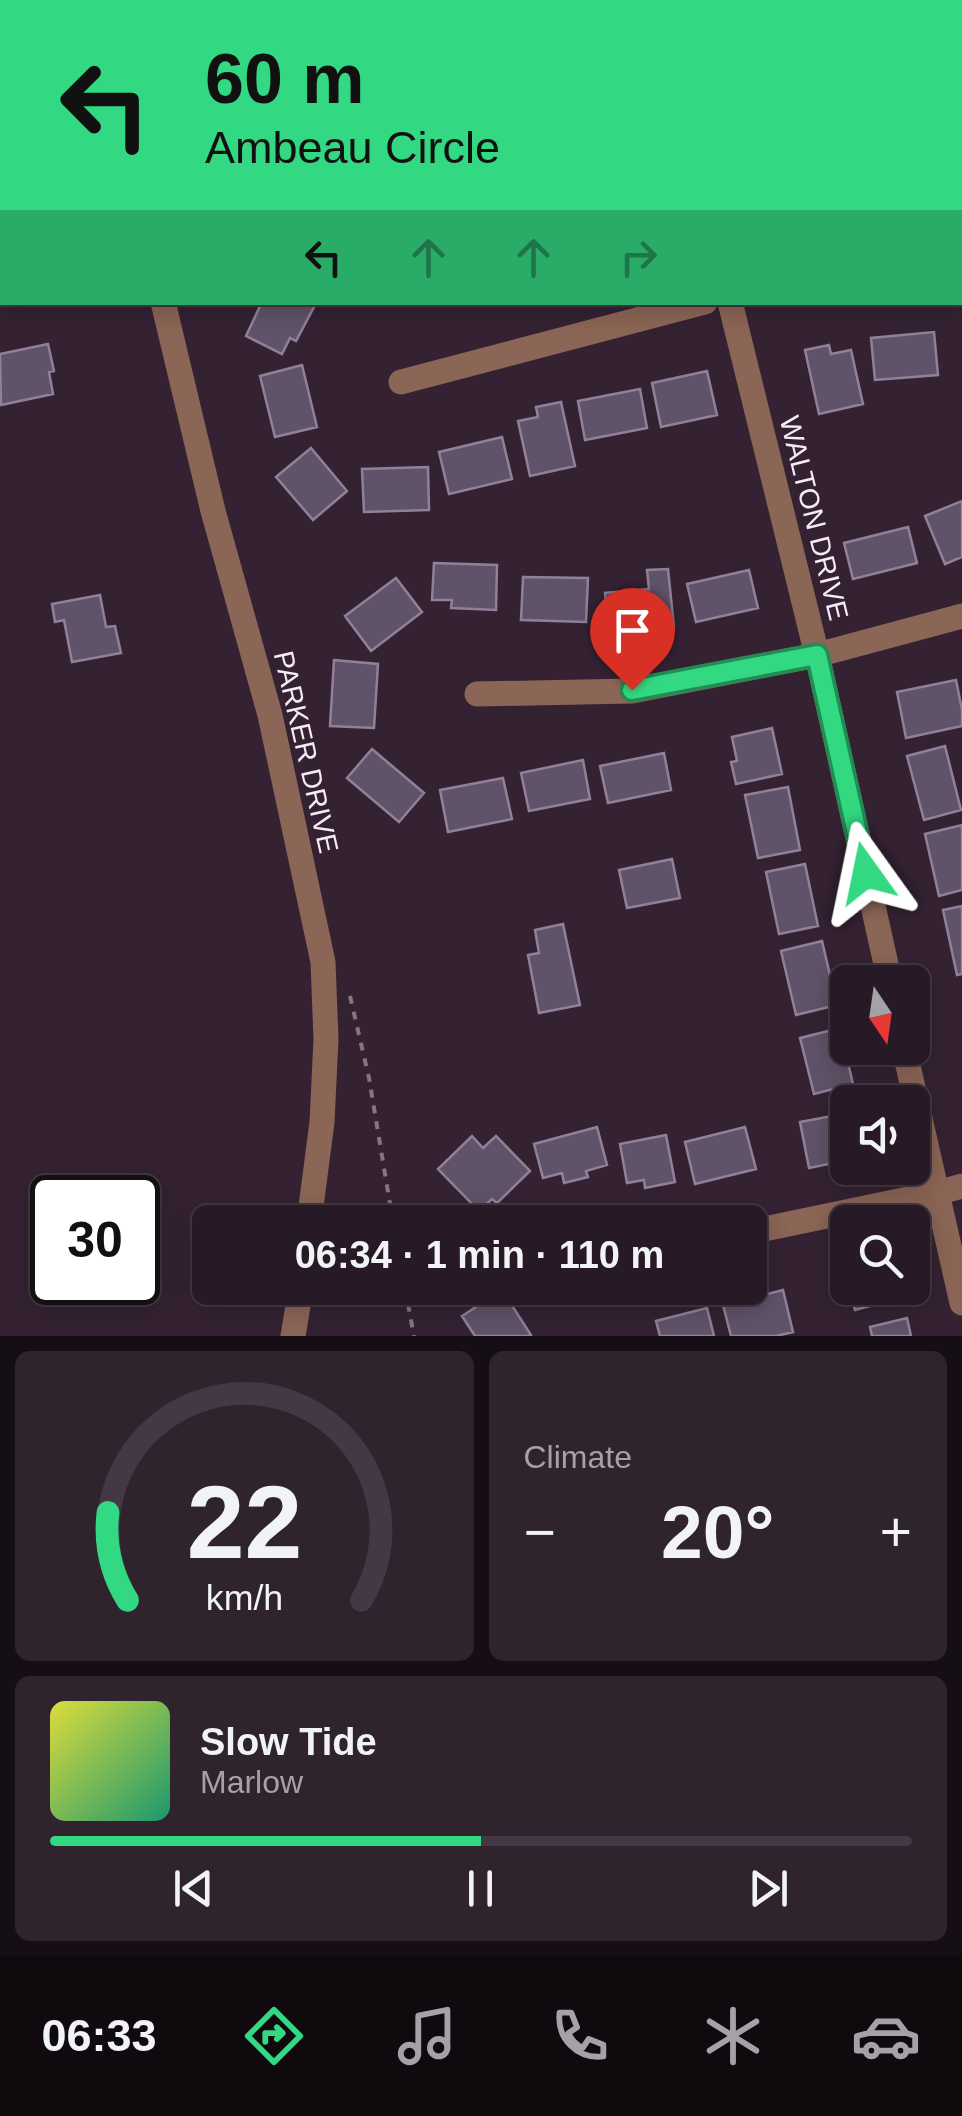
<!DOCTYPE html>
<html lang="en">
<head>
<meta charset="utf-8">
<style>
	:root { --surface:#271a26; --page:#2f232e; --text:#f1f3f6; --muted:#a4a1a7; --line:#433843; --accent:#33d882 }
	body { margin:0; font-family:Arial,sans-serif; background:var(--page); color:var(--text); height:100vh; display:flex; flex-direction:column; font-size:38px; white-space:nowrap }
	* { box-sizing:border-box; margin:0 }
	p { font-size:32px; color:var(--muted) }
	.icon { flex:none; width:55px; height:55px; fill:none; stroke:currentColor; stroke-width:2; stroke-linecap:round; stroke-linejoin:round }
	.map { position:relative; height:1336px; overflow:hidden }
	.details { display:flex; flex-direction:column; gap:15px; padding:15px; background:#150e15; flex:1 }
	.details>* { flex:none }
	.top-card { position:absolute; left:0px; top:0px; width:962px; height:305px; box-shadow:0 5px 25px #0003,0 0 0 2px var(--line); background:#33d882; color:#111; overflow:hidden }
	.needle { width:65px; rotate:167deg }
	.controls { position:absolute; left:830px; top:965px; display:grid; gap:20px }
	.controls a { display:grid; place-items:center; width:100px; height:100px; border-radius:15px; background:var(--surface); box-shadow:0 5px 25px #0003,0 0 0 2px var(--line); font-size:50px }
	.speed { position:absolute; left:30px; top:1175px; display:flex; gap:20px; font-size:50px; font-weight:700; text-align:center }
	.speed>* { display:grid; place-content:center; width:130px; height:130px; border-radius:50%; background:var(--surface); box-shadow:0 5px 25px #0003,0 0 0 2px var(--line); line-height:1 }
	.speed .limit { border:5px solid #111; border-radius:15px; background:#fff; color:#111 }
	.pin { position:absolute; display:grid; place-items:center; width:85px; height:85px; color:#fff; margin:-102px -42px; border-radius:50% 50% 50% 0; rotate:-45deg; box-shadow:0 0 10px #0007 }
	.pin .icon { rotate:45deg }
	.me { position:absolute; width:110px; margin:-55px; rotate:348deg; stroke-linejoin:round; filter:drop-shadow(0 0 8px #0008) }
	.turn { display:flex; align-items:center; gap:35px; height:210px; padding:0 40px; font-size:45px }
	.turn .icon { width:130px; height:130px; stroke-width:2.5 }
	.turn b { display:block; font-size:70px; line-height:85px }
	.lanes { display:flex; align-items:center; height:95px; padding:0 40px; background:#0003; justify-content:center; gap:50px; direction:ltr }
	.lanes .off { opacity:.35 }
	.big { font-size:75px; font-weight:600; line-height:1.1 }
	.details .widget { flex:1; display:flex; flex-direction:column; justify-content:center; gap:15px; min-width:0; padding:0 35px; border-radius:15px; background:var(--page) }
	.details .dial { align-items:center; gap:0 }
	.dial svg { height:260px; overflow:visible; fill:none; stroke:var(--line); stroke-width:7; stroke-linecap:round; text-anchor:middle }
	.dial text { fill:var(--text); stroke:none }
	.song { display:flex; align-items:center; gap:30px }
	.cover { width:120px; height:120px; border-radius:15px; background:linear-gradient(135deg,hsl(60 70% 55%),hsl(160 70% 35%)) }
	.played { height:10px; border-radius:5px; background:linear-gradient(90deg,var(--accent) 50%,var(--line) 50%) }
	.keys { display:flex; justify-content:space-around; direction:ltr }
	.heat { display:flex; justify-content:space-between; align-items:center; font-size:55px; direction:ltr }
	.details .tiles { flex:1; display:grid; gap:15px; grid-template-columns:1fr 1fr }
	.widget:last-child { grid-column:span 2 }
	.trip { position:absolute; left:192px; top:1205px; width:575px; height:100px; border-radius:15px; background:var(--surface); box-shadow:0 5px 25px #0003,0 0 0 2px var(--line); font-weight:600; line-height:100px; text-align:center }
	.tabs { display:flex; height:160px; justify-content:space-around; align-items:center; background:#100a0f; color:var(--muted) }
	.tabs .icon { width:70px; height:70px }
	.tabs .on { color:var(--accent) }
	.tabs b { font-size:45px; color:var(--text) }
	.map>svg:first-child { display:block }
	.building { fill:#605268; stroke:#908199; stroke-width:2.5 }
	.lines { fill:none; stroke-linecap:round; stroke-linejoin:round }
	.path { stroke:#847583; stroke-width:4; stroke-dasharray:8 8; stroke-linecap:butt }
	.minor { stroke:#8b6555; stroke-width:25 }
	.route-casing { stroke:#218c54; stroke-width:25 }
	.route { stroke:#33d882; stroke-width:18 }
	.labels { text-anchor:middle; dominant-baseline:central; stroke-width:8; stroke-linejoin:round; paint-order:stroke }
	.street-label { font-size:28px; fill:#f7ebf6; stroke:#342233 }
</style>
</head>
<body>
<div class="map">
<svg width="962" height="1336" viewBox="0 0 962 1336">
	<rect width="100%" height="100%" fill="#342233"/>
	<path class="building" d="M262,302H306L314,307L296,341L290,338L282,354L246,336Z
		M934,332L938,375L875,380L871,338Z
		M48,344L54,371L49,372L53,394L1,405L0,354Z
		M829,345L831,354L851,350L863,404L819,414L805,350Z
		M302,365L317,427L275,437L260,376Z
		M707,371L717,415L661,427L652,383Z
		M640,389L647,428L585,440L578,401Z
		M561,402L575,466L530,476L518,421L538,417L536,407Z
		M502,437L512,479L449,494L439,452Z
		M311,448L347,491L313,520L276,477Z
		M428,467L429,510L364,512L362,469Z
		M962,501V557L945,564L925,516Z
		M908,527L917,563L853,579L844,543Z
		M434,563L497,565L496,610L451,608L452,600H432Z
		M668,569L674,627L609,632L605,593L649,589L647,570Z
		M749,570L758,608L696,622L687,584Z
		M523,577L588,578L586,622L521,620Z
		M396,578L422,612L371,651L345,616Z
		M100,595L106,627L115,626L121,653L72,662L64,620L55,622L52,604Z
		M334,660L378,664L374,728L330,726Z
		M956,680L962,710V726L906,738L897,692Z
		M772,728L782,774L736,784L731,762L737,761L732,737Z
		M945,746L961,810L924,820L907,756Z
		M372,749L424,793L399,822L347,778Z
		M664,753L671,790L608,803L600,766Z
		M583,760L590,799L529,811L521,773Z
		M503,778L512,819L448,832L440,790Z
		M788,787L800,850L758,858L745,795Z
		M962,825V890L939,896L925,834Z
		M672,859L680,898L627,908L619,870Z
		M805,864L818,926L779,934L766,872Z
		M962,906V974L957,975L943,910Z
		M563,924L580,1005L539,1013L528,955L539,953L535,930Z
		M822,941L837,1005L796,1015L781,951Z
		M840,1028L853,1084L814,1094L800,1038Z
		M848,1113V1160L809,1168L800,1122Z
		M597,1127L607,1165L586,1171L588,1177L564,1183L562,1173L543,1178L534,1144Z
		M745,1127L756,1169L695,1184L685,1142Z
		M666,1135L675,1182L645,1188L644,1180L627,1183L620,1144Z
		M472,1136L483,1148L496,1136L530,1171L497,1203L492,1199L479,1211L438,1169Z
		M849,1288H901L904,1297L855,1310Z
		M502,1290L531,1335L530,1336H475L462,1316Z
		M783,1290L793,1332L776,1336H731L723,1305Z
		M707,1308L714,1336H660L656,1321Z
		M907,1318L911,1336H872L870,1327Z"/>
	<g class="lines">
		<path class="path" d="M350,996L369,1078L393,1222
			M405,1288L414,1336"/>
		<path class="minor" d="M0,34L2,35
			M960,262L962,261
			M163,302L213,511L270,715L323,962L326,1039L322,1122L309,1222
			M730,302L817,655L890,982
			M401,382L705,302
			M477,694L632,691L817,655L962,616
			M904,1048L962,1303
			M750,1232L937,1193L962,1186
			M293,1336L301,1288"/>
	</g>
	<g class="lines">
		<defs>
			<path id="route" d="M632,690L817,655L866,873"/>
		</defs>
		<use href="#route" class="route-casing"/>
		<use href="#route" class="route"/>
	</g>
	<g class="labels">
		<g class="street-label">
			<text transform="translate(814 518) rotate(76)">WALTON DRIVE</text>
			<text transform="translate(306 752) rotate(77)">PARKER DRIVE</text>
		</g>
	</g>
</svg>
<div class="controls">
<a><svg class="needle" viewBox="-14 -14 28 28"><path d="M0-13l5 13h-10z" fill="#e53935"/><path d="M0 13l5-13h-10z" fill="#a4a1a7"/></svg></a>
<a><svg class="icon" aria-label="sound" viewBox="0 0 24 24"><path d="M4 9h4l5-4v14l-5-4H4zM17 9q2 3 0 6"/></svg></a>
<a><svg class="icon" aria-label="search" viewBox="0 0 24 24"><circle cx="10" cy="10" r="6"/><path d="M15 15l6 6"/></svg></a>
</div>
<div class="speed"><div class="limit">30</div></div>
<div class="pin" style="left:632px;top:690px;background:#d93025"><svg class="icon" aria-label="arrive" viewBox="0 0 24 24"><path d="M6 21V4h12l-3 4 3 4H6"/></svg></div>
<svg class="me" style="left:866px;top:873px" viewBox="-20 -20 40 40"><path d="M0-17L14 15 0 8-14 15z" fill="#33d882" stroke="#fff" stroke-width="4"/></svg>
<div class="trip">06:34 · 1 min · 110 m</div>
<div class="top-card">
<div class="turn"><svg class="icon" aria-label="left" viewBox="0 0 24 24"><path d="M17 20v-9H6M10 6l-5 5 5 5"/></svg><div><b>60 m</b>Ambeau Circle</div></div>
<div class="lanes"><svg class="icon" aria-label="left" viewBox="0 0 24 24"><path d="M17 20v-9H6M10 6l-5 5 5 5"/></svg><svg class="icon off" aria-label="ahead" viewBox="0 0 24 24"><path d="M12 20V5M6 11l6-6 6 6"/></svg><svg class="icon off" aria-label="ahead" viewBox="0 0 24 24"><path d="M12 20V5M6 11l6-6 6 6"/></svg><svg class="icon off" aria-label="right" viewBox="0 0 24 24"><path d="M7 20v-9h11M14 6l5 5-5 5"/></svg></div>
</div>
</div>
<section class="details">
<div class="tiles">
<div class="widget dial"><svg viewBox="0 0 100 80">
<path d="M14 69A42 42 0 1 1 86 69"/>
<path d="M14 69A42 42 0 0 1 8 42" stroke="#33d882"/>
<text x="50" y="56" font-size="32" font-weight="700">22</text>
<text x="50" y="72" font-size="11">km/h</text>
</svg></div>
<div class="widget"><p>Climate</p>
<div class="heat"><a>−</a><b class="big">20°</b><a>+</a></div>
</div>
<div class="widget">
<div class="song"><i class="cover"></i><div><b>Slow Tide</b><p>Marlow</p></div></div>
<div class="played"></div>
<div class="keys"><svg class="icon" aria-label="previous" viewBox="0 0 24 24"><path d="M18 5L8 12l10 7zM5 5v14"/></svg><svg class="icon" aria-label="pause" viewBox="0 0 24 24"><path d="M8 5v14M16 5v14"/></svg><svg class="icon" aria-label="next" viewBox="0 0 24 24"><path d="M6 5l10 7-10 7zM19 5v14"/></svg></div>
</div>
</div>
</section>
<nav class="tabs">
<b>06:33</b>
<svg class="icon on" aria-label="directions" viewBox="0 0 24 24"><path d="M12 3l9 9-9 9-9-9zM9 14v-3h6M13 9l2 2-2 2"/></svg>
<svg class="icon" aria-label="music" viewBox="0 0 24 24"><path d="M9 18V5l10-2v13"/><circle cx="6" cy="18" r="3"/><circle cx="16" cy="16" r="3"/></svg>
<svg class="icon" aria-label="phone" viewBox="0 0 24 24"><path d="M5 4h4l2 5-3 2q2 4 5 5l2-3 5 2v4C11 20 4 13 5 4z"/></svg>
<svg class="icon" aria-label="climate" viewBox="0 0 24 24"><path d="M12 3v18M4 7l16 10M4 17L20 7"/></svg>
<svg class="icon" aria-label="car" viewBox="0 0 24 24"><path d="M5 17H2v-5l4-1 3-4h7l3 4 3 1v5h-3M9 17h6M6 11h13"/><circle cx="7" cy="17" r="2"/><circle cx="17" cy="17" r="2"/></svg>
</nav>
</body>
</html>
